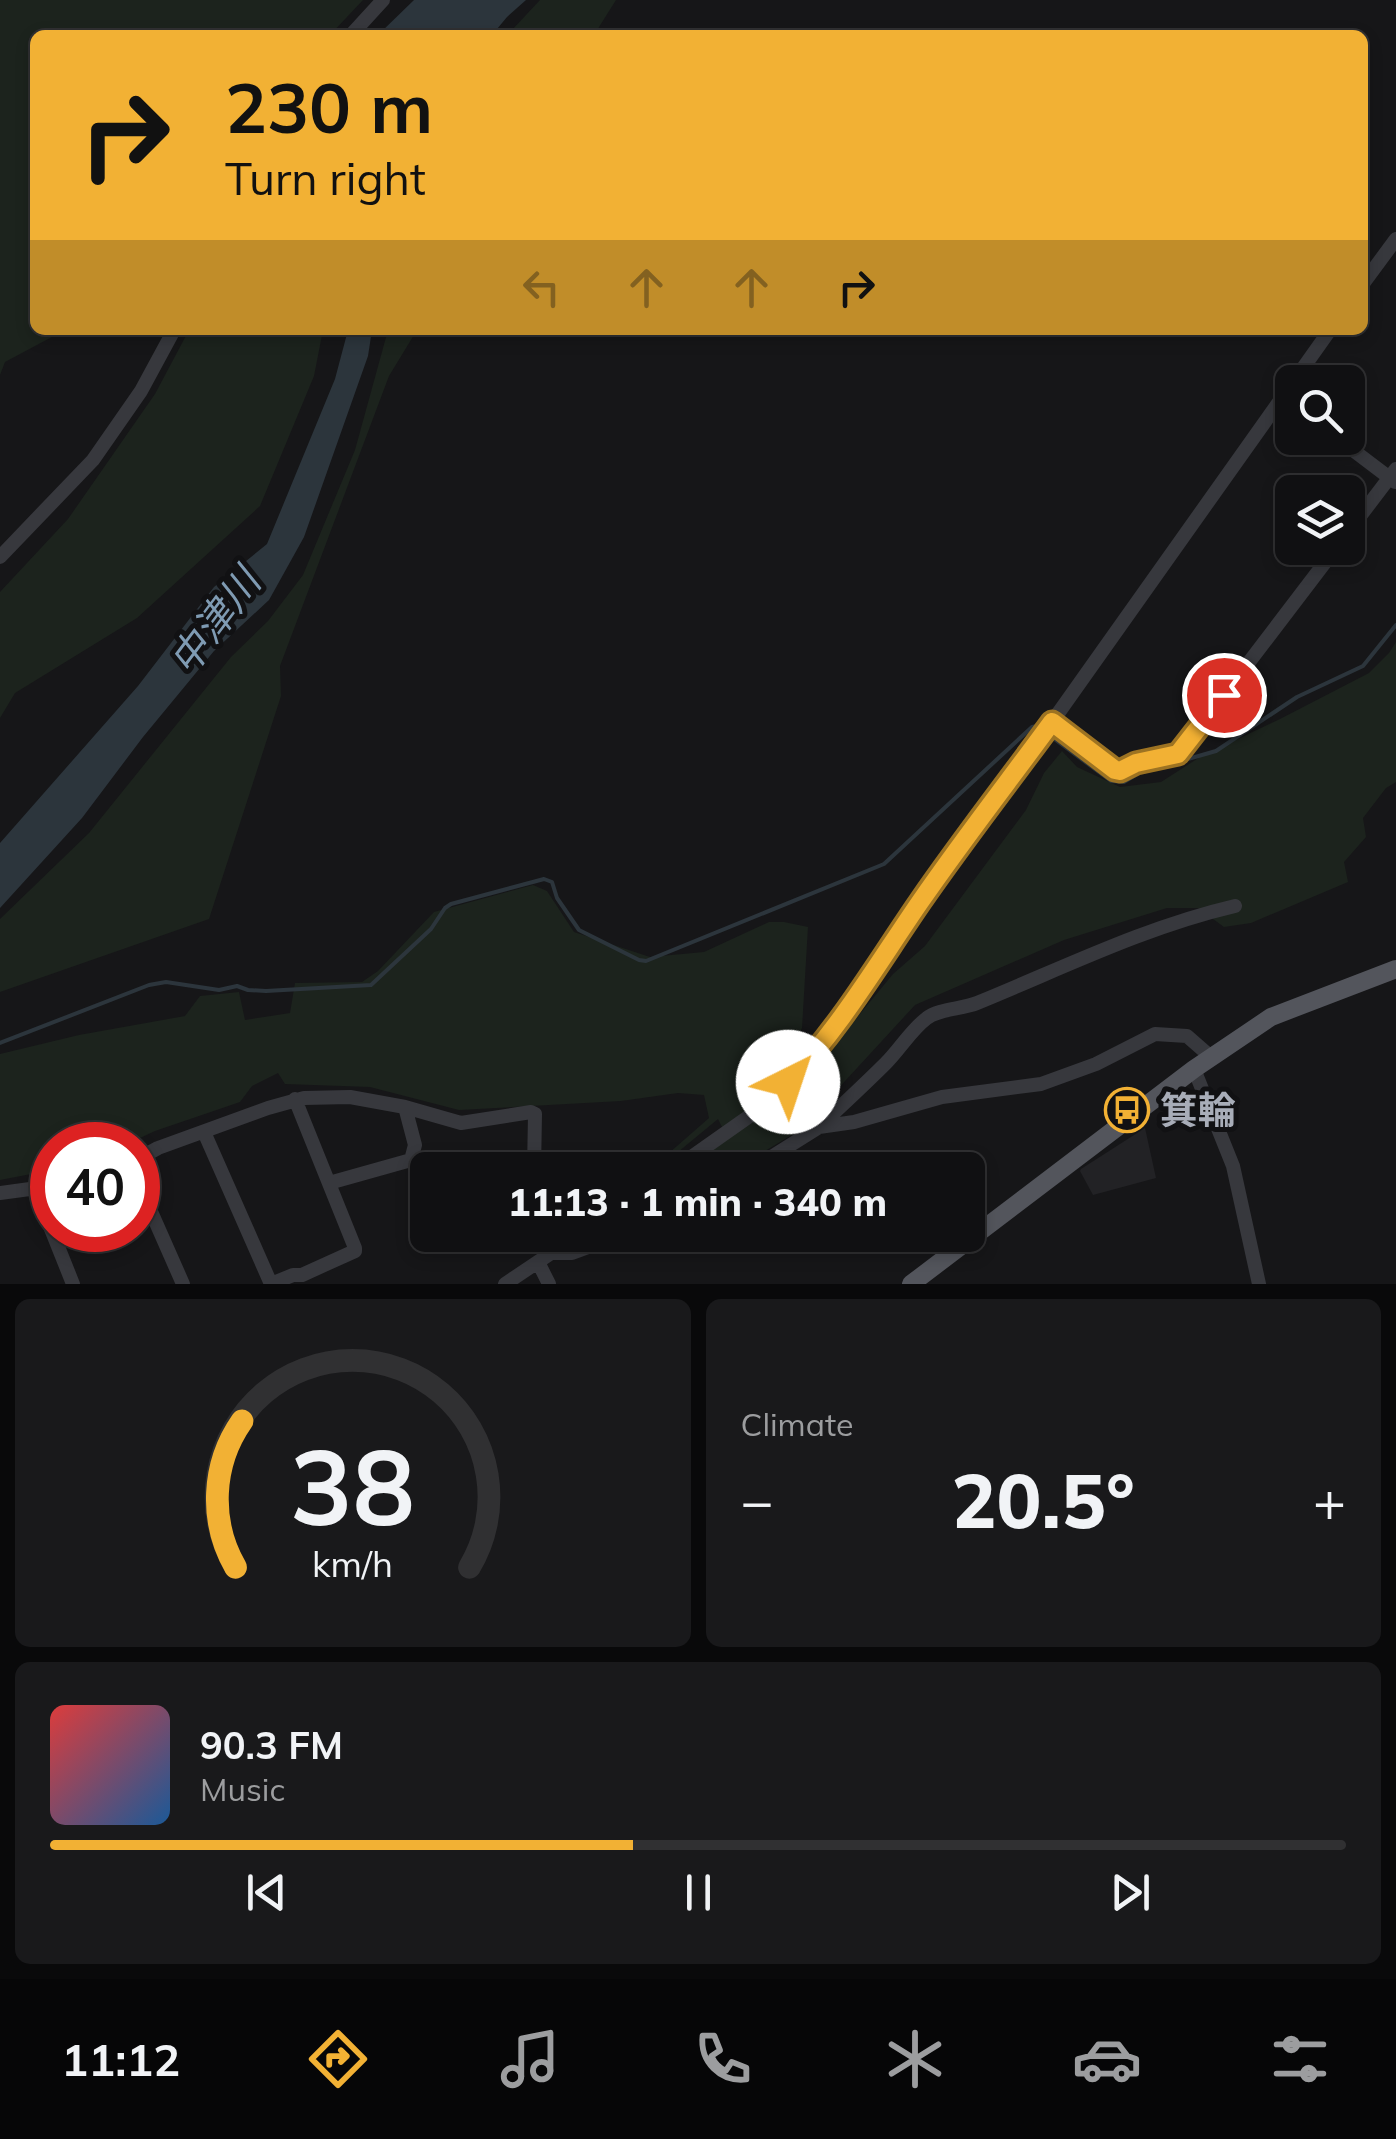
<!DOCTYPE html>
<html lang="en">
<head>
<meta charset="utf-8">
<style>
	:root { --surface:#101012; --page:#19191b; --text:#f1f3f6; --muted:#9c9d9f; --line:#303032; --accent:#f2b134 }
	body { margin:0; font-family:Mulish,"Noto Sans JP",sans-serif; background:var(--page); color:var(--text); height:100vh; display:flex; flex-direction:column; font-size:38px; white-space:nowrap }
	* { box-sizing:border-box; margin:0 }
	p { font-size:32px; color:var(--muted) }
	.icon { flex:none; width:55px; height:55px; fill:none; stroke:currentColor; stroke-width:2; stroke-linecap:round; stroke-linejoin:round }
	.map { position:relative; height:1284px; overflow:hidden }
	.side { display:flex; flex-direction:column; gap:15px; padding:15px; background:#09090a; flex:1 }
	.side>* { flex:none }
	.guide { position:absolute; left:30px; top:30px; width:1338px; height:305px; border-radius:15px; box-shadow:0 5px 15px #0003,0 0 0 2px var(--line); background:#f2b134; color:#111; overflow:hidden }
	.buttons { position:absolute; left:1275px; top:365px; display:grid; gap:20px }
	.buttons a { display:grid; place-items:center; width:90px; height:90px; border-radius:15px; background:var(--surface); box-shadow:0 5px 15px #0003,0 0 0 2px var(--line); font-size:50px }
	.speed { position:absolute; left:30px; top:1122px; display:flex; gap:20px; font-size:50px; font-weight:700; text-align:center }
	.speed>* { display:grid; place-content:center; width:130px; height:130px; border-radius:50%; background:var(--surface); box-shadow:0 5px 15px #0003,0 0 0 2px var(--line); line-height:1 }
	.speed .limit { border:15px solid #d22; background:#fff; color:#111 }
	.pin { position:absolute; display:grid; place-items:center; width:85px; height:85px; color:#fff; margin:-42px; border:5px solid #fff; border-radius:50%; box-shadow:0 2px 10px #0007 }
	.me { position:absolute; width:110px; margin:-55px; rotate:41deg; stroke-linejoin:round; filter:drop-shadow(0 0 8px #0008) }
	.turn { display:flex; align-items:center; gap:35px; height:210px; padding:0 30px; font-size:45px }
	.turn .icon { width:130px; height:130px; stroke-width:2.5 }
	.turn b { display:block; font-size:70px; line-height:85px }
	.lanes { display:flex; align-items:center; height:95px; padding:0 30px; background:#0003; justify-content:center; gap:50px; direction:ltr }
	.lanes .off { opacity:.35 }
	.big { font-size:75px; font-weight:800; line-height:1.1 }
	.side .card { flex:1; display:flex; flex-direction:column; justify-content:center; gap:15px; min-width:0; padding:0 35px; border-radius:15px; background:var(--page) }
	.side .dial { align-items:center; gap:0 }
	.dial svg { height:260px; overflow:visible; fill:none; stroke:var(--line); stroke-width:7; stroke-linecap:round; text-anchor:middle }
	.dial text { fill:var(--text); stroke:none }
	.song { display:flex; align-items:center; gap:30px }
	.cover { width:120px; height:120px; border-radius:15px; background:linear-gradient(135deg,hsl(0 70% 55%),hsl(210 70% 35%)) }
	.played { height:10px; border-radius:5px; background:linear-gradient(90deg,var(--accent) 45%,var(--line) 45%) }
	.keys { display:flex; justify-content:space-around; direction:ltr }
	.heat { display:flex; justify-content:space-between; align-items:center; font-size:55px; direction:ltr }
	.side .tiles { flex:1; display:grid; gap:15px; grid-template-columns:1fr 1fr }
	.card:last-child { grid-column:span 2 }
	.trip { position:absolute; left:410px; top:1152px; width:575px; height:100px; border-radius:15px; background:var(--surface); box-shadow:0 5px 15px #0003,0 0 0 2px var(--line); font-weight:800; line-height:100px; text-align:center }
	.tab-bar { display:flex; height:160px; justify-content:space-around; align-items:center; background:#060607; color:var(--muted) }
	.tab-bar .icon { width:70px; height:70px }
	.tab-bar .selected { color:var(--accent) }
	.tab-bar b { font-size:45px; color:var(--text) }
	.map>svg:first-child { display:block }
	.built { fill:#222225 }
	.green { fill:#1c231d }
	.water { fill:#2c353c }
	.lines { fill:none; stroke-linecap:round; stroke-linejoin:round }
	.stream { stroke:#2c353c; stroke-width:4 }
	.minor { stroke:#37383d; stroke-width:14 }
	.major { stroke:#53555c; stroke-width:18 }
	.route-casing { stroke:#9d7322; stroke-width:25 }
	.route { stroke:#f2b134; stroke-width:18 }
	.labels { text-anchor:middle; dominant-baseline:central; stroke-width:10; stroke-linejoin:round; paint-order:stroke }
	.poi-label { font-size:38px; font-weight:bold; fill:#a8adb8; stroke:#111113; text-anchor:start }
	.water-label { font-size:40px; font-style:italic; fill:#7f9bb3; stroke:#111113 }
</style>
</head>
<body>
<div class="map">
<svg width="1396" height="1284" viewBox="0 0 1396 1284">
	<rect width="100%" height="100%" fill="#161618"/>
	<path class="built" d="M1145,1128L1156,1178L1093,1195L1080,1171L1081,1169Z"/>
	<path class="green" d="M0,0H363L330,35H35V330H65L5,362L0,375Z
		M540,0H616L594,35H504L512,30Z
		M189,330H323L314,376L260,506L137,618L15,693L0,718V592L68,519L155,394Z
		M388,330H417L389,376L280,666L281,696L209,919L0,992V919L89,833L231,657L268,621L303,575L355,450Z
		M1396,642V782L1386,788L1363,818L1366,837L1344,862L1348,882L1251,923L1224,927L1198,908H1167L1064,940L915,1005L800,1130L738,1167L719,1170H685L727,1137L718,1119L672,1157L669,1153L709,1118L704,1095L678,1093L621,1101L459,1110L370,1087L285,1084L278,1073L252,1086L240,1102L155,1131L125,1145H52V1170L0,1180V1054L79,1035L185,1016L200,996L239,992L245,1020L290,1013L295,983L362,982L378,971L434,912L533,885L547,891L574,932L650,957L704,952L769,922H784L808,927L802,1028L783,1071L791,1088L816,1067L893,974L925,946L1026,810L1044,773L1062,751L1077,767L1120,787L1161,782L1200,757L1280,719L1369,673L1389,653Z"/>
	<path class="water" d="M414,0H526L507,17L492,35H378Z
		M348,330H372L368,356L304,537L269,600L214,651L143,737L82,818L0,908V843L138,686L214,587L267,544L335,379Z"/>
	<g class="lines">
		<path class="stream" d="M1049,735L1111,781L1124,782L1139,773L1216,751L1297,697L1363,666L1396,625
			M0,1043L149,985L166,982L219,990L237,986L248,990L266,991L371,985L431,929L445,908L451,904L544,879L552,882L557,898L579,930L639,960L646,961L884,864L1032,727L1037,726L1042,730"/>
		<path class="minor" d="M351,35L383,0
			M1362,285L1396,239
			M1337,438L1395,482
			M1348,532L1396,469
			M0,557L93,460L141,391L174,330
			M1052,722L1115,770L1120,771L1136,763L1179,754L1336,548
			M1194,1069L1233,1166L1259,1284
			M405,1107L415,1145L411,1160L420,1170L426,1168
			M819,1127C841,1106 864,1085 886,1063C900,1049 911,1030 927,1018C938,1009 963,1009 977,1003C1063,968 1145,927 1235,906
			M204,1132L271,1284L293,1275H302L355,1251V1248L295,1099
			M138,1159L158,1148L268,1108L304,1098L350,1097L405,1107L461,1123L531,1112L535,1114L534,1170
			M673,1170L768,1103L809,1060L850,1006L922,899L1052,722L1330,330
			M751,1170L819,1127L854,1122L942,1097L1041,1084L1096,1064L1155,1034L1187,1036L1211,1057
			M138,1182L183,1284
			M329,1183L411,1160
			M35,1189L73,1284
			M0,1193L52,1186
			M538,1235L551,1253H572L621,1235
			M538,1262L549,1284
			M505,1284L578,1235"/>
		<path class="major" d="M911,1284L1194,1069L1271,1017L1396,969"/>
	</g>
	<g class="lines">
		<defs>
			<path id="route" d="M788,1082C840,1028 878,963 920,902C962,841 1008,782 1052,722L1115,770L1120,771L1136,763L1178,754L1224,695"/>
		</defs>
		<use href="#route" class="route-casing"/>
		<use href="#route" class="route"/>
	</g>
	<defs>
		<symbol id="bus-ring" viewBox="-11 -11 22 22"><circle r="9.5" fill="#111113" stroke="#f2b134" stroke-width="1.5"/><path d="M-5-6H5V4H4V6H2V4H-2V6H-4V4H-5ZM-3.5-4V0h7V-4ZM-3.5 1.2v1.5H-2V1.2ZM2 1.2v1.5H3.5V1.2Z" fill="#f2b134"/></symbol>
	</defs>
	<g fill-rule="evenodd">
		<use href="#bus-ring" x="1102" y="1085" width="50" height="50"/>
	</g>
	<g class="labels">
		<g class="poi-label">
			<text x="1160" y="1110">箕輪</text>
		</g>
		<g class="water-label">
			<text transform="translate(214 621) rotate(-53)">中津川</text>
		</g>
	</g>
</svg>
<div class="buttons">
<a><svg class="icon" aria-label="search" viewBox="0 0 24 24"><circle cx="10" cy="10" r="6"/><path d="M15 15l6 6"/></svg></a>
<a><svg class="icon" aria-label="layers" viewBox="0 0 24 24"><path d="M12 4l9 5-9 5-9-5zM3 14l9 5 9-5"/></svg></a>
</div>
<div class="speed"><div class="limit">40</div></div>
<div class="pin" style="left:1224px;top:695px;background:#d93025"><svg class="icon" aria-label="arrive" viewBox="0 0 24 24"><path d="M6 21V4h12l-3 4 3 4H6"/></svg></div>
<svg class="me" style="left:788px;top:1082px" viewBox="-20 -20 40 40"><circle r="19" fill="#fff"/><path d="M0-13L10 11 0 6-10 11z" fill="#f2b134"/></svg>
<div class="trip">11:13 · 1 min · 340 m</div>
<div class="guide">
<div class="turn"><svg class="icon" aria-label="right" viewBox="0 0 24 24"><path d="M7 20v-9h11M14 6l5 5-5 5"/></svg><div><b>230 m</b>Turn right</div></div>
<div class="lanes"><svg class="icon off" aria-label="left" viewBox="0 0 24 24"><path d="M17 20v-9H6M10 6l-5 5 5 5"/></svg><svg class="icon off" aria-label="ahead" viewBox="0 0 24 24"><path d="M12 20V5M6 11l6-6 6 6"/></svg><svg class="icon off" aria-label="ahead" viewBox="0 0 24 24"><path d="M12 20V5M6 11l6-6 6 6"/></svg><svg class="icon" aria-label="right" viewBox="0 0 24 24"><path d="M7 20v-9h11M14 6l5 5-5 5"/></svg></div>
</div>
</div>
<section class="side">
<div class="tiles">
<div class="card dial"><svg viewBox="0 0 100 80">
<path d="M14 69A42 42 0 1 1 86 69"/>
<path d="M14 69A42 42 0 0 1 16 24" stroke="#f2b134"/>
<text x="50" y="56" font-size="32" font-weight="700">38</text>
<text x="50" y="72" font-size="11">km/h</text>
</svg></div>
<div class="card"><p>Climate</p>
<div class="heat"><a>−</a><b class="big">20.5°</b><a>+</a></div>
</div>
<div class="card">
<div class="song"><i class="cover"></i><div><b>90.3 FM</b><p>Music</p></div></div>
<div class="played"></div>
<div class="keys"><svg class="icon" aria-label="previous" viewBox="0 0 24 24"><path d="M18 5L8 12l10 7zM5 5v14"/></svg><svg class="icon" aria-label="pause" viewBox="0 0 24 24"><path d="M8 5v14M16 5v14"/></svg><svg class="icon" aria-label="next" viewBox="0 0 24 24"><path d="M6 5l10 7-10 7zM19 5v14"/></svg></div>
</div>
</div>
</section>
<nav class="tab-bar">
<b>11:12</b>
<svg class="icon selected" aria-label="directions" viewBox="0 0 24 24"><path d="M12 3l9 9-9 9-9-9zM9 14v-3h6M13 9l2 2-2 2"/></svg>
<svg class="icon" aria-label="music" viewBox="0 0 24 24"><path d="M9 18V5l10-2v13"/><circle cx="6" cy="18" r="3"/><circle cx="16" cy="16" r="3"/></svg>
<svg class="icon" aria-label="phone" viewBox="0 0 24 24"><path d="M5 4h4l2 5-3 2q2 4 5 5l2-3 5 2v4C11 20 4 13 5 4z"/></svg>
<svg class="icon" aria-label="climate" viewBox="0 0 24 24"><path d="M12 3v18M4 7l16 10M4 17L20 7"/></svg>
<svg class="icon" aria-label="car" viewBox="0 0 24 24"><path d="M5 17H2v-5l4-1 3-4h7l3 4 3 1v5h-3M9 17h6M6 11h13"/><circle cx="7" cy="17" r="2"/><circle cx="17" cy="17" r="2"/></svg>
<svg class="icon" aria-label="filters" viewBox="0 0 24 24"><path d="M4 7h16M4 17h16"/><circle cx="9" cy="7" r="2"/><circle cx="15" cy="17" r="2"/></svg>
</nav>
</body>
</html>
